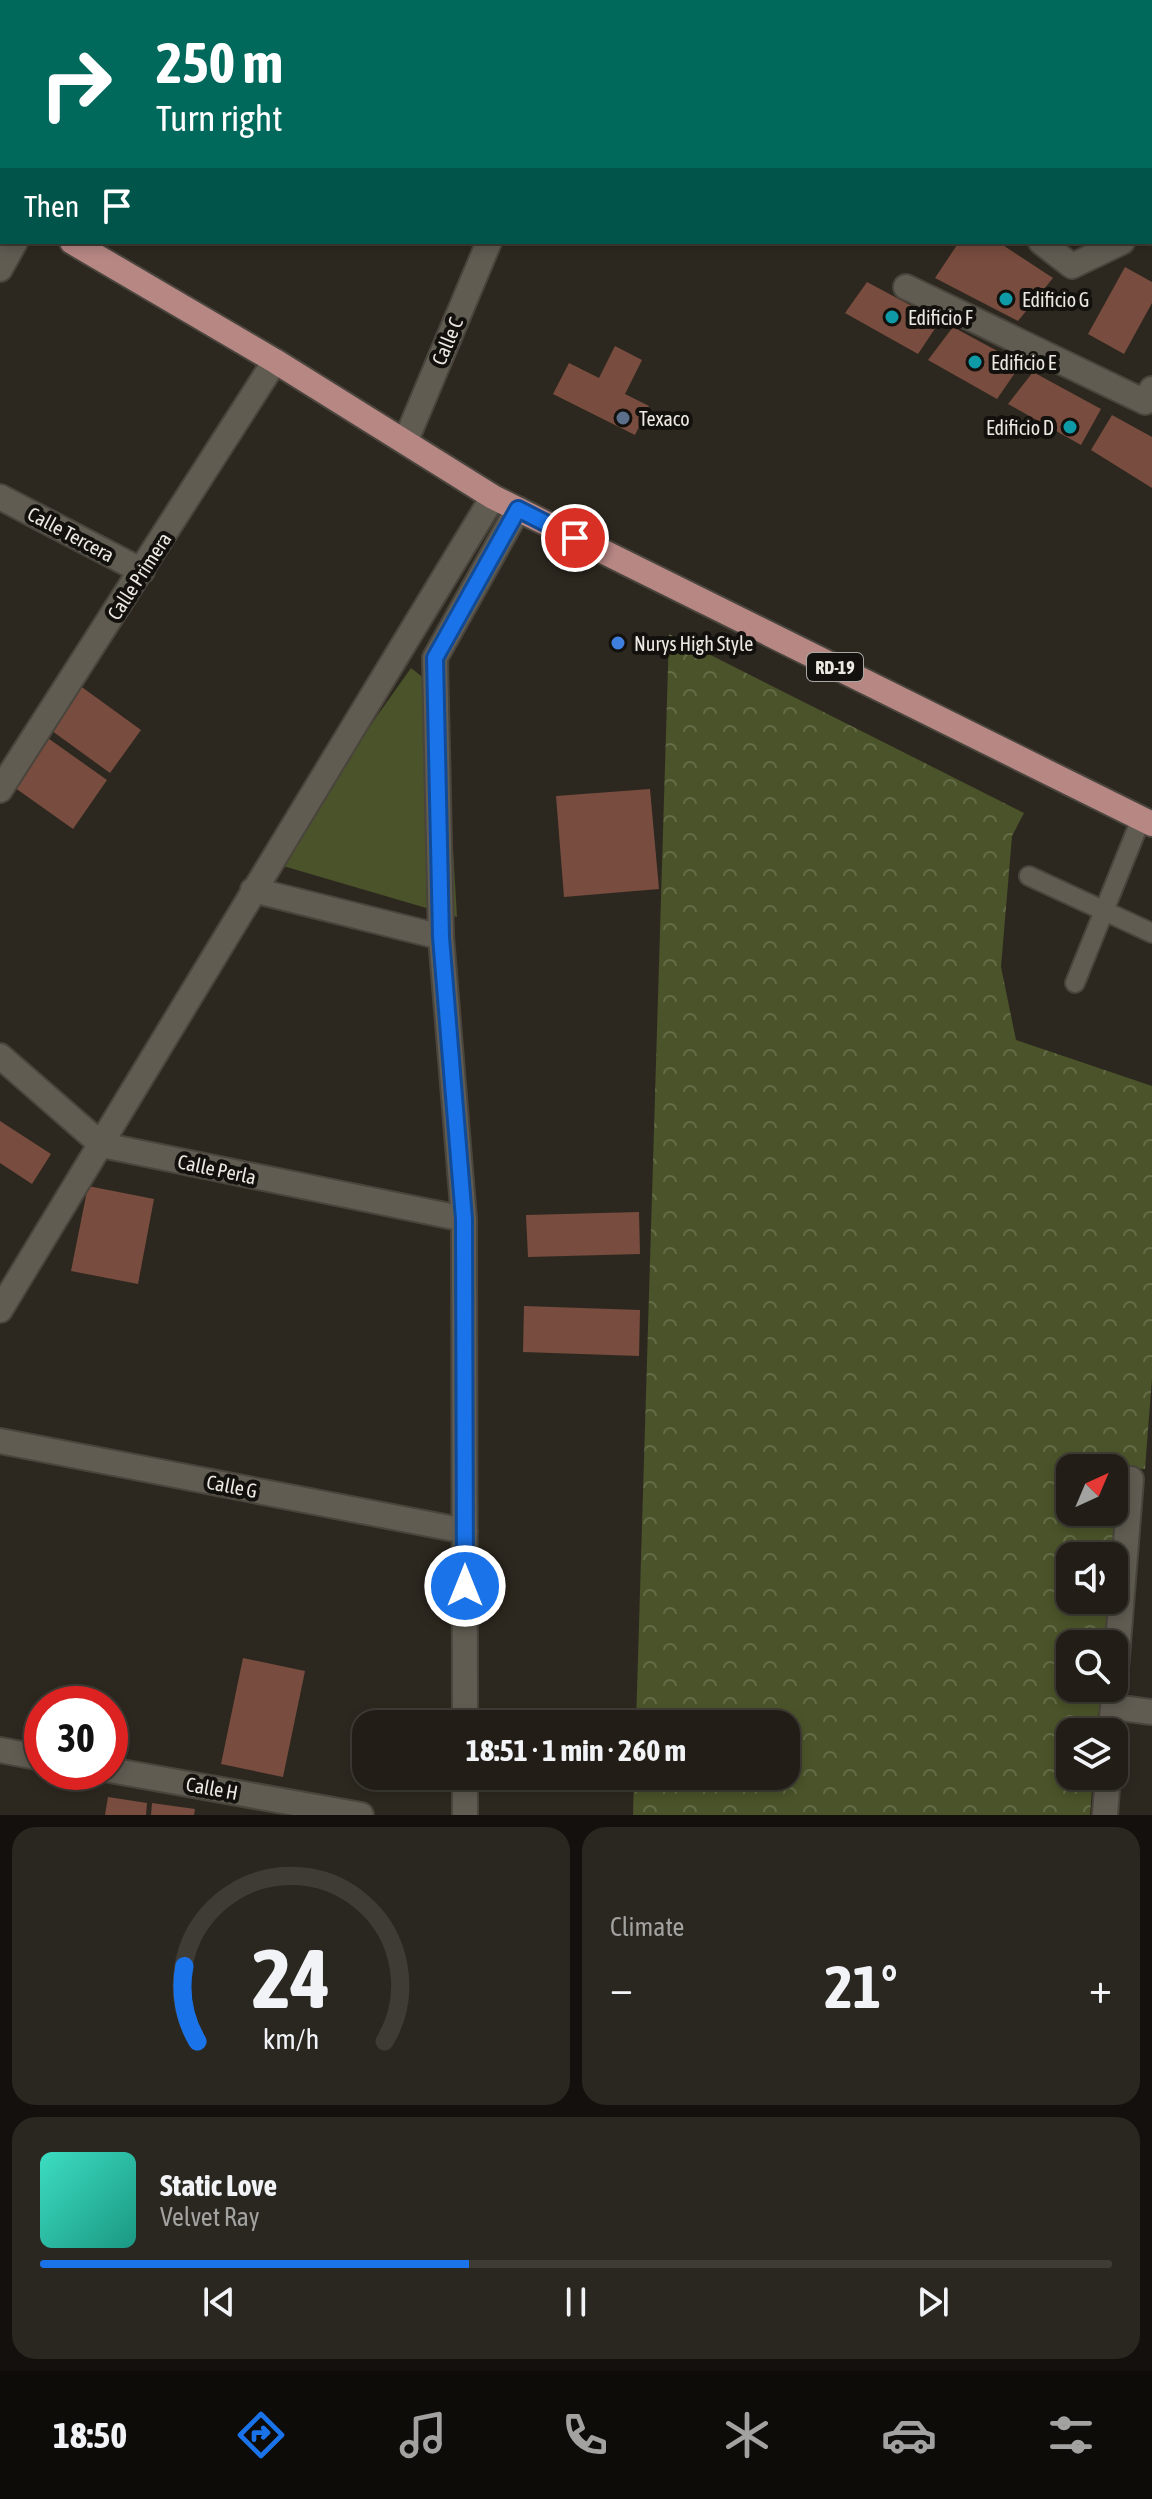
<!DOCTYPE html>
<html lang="en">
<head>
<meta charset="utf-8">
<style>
	:root { --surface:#221e17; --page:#2a2720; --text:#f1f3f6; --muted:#a2a2a1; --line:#3f3c36; --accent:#1a73e8 }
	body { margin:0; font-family:"Asap Condensed",sans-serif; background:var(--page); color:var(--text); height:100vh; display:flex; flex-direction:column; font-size:30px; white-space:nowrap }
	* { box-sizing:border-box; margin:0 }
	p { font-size:26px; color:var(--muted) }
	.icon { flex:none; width:44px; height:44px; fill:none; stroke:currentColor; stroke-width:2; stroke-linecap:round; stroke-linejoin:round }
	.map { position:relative; height:1815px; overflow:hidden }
	.sheet { display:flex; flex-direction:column; gap:12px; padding:12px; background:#13100d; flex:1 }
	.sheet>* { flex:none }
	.top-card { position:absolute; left:0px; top:0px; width:1152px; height:244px; box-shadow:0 4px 12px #0003,0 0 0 2px var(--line); background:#00695c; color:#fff; overflow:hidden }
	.needle { width:52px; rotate:44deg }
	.fabs { position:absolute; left:1056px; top:1454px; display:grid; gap:16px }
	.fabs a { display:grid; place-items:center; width:72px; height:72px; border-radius:16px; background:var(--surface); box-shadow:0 4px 12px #0003,0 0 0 2px var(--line); font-size:40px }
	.speed { position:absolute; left:24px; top:1686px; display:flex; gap:16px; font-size:40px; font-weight:700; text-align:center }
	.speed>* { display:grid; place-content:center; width:104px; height:104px; border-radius:50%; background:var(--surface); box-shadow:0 4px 12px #0003,0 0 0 2px var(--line); line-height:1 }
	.speed .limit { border:12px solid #d22; background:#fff; color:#111 }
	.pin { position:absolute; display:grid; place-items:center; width:68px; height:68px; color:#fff; margin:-34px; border:4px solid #fff; border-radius:50%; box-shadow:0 2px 8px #0007 }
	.me { position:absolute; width:88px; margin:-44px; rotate:0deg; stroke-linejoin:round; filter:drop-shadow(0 0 6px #0008) }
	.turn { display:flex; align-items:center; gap:28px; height:168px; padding:0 24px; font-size:36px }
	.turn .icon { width:104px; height:104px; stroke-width:2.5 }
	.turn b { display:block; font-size:56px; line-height:68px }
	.then { display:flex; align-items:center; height:76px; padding:0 24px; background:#0003; gap:16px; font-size:30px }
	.big { font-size:60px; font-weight:700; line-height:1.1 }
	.sheet .card { flex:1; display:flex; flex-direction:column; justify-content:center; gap:12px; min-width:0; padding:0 28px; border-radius:24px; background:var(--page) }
	.sheet .dial { align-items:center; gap:0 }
	.dial svg { height:208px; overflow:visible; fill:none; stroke:var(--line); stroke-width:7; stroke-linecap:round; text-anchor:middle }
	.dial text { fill:var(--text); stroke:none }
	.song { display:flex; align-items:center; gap:24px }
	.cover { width:96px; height:96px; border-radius:12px; background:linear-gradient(135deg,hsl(170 70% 55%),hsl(170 70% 35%)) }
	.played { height:8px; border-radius:4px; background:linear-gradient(90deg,var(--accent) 40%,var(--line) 40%) }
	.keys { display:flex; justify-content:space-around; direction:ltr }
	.heat { display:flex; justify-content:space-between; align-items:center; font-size:44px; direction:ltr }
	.sheet .tiles { flex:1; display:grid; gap:12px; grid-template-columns:1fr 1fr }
	.card:last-child { grid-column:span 2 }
	.trip { position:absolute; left:352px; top:1710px; width:448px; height:80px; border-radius:24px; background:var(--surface); box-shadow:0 4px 12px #0003,0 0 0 2px var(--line); font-weight:700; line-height:80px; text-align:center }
	.menu { display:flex; height:128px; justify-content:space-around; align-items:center; background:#0e0c09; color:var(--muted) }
	.menu .icon { width:56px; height:56px }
	.menu .active { color:var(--accent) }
	.menu b { font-size:36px; color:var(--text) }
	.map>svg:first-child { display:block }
	.forest { fill:url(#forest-crowns); fill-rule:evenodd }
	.park { fill:#4a5329 }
	.building { fill:#784c3e }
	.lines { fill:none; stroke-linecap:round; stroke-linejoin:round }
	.lane-casing { stroke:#49453d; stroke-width:22 }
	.street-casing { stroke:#49453d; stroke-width:28 }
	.primary-casing { stroke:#49453d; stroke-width:28 }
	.lane { stroke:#605c52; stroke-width:18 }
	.street { stroke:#605c52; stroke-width:24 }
	.primary { stroke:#b78784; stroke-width:24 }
	.route-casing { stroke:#114b97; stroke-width:20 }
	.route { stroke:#1a73e8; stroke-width:14 }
	.culture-dot { fill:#0f9aa8; stroke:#13110d; stroke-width:3 }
	.service-dot { fill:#5c6f8a; stroke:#13110d; stroke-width:3 }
	.shop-dot { fill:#3f7fe0; stroke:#13110d; stroke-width:3 }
	.labels { text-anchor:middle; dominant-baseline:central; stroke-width:8; stroke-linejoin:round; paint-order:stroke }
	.shield { fill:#13110d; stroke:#aba8a3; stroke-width:2 }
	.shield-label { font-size:18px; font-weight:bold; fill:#ece9e3 }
	.poi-label { font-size:20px; fill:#ece9e3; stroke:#13110d; text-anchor:start }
	.street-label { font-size:20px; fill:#ece9e3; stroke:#13110d }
</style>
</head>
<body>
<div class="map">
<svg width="1152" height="1815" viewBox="0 0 1152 1815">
	<defs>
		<pattern id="forest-crowns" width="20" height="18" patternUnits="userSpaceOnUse" patternTransform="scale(2)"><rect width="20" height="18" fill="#4a5329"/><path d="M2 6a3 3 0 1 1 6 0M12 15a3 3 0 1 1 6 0" fill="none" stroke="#646c48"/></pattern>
	</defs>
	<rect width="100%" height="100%" fill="#2d281f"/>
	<path class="forest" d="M669,634L1024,813L1012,836L1001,967L1016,1040L1152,1086V1378L1145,1469L1119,1467L1112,1556H1070V1600H1108L1104,1644H1070V1688H1101L1097,1732H1070V1776H1093L1090,1815H633L634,1776H786V1724H636ZM1070,1468H1114V1512H1070Z"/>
	<path class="park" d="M411,668L444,694L457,917L273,863Z"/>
	<path class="building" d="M959,242H998L1053,278L1018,321L935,278Z
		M1125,267L1152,282V303L1124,354L1088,334Z
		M867,282L940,321L918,354L845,313Z
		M953,327L1021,364L997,399L928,360Z
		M615,346L642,360L625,394L649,406L635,435L553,394L569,363L599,378Z
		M1033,372L1101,409L1081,445L1008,404Z
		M1112,415L1152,437V488L1091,450Z
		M79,685L141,730L110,773L48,728Z
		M45,736L107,780L73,829L11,785Z
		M650,789L659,889L564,897L556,796Z
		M0,1121L51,1154L32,1184L0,1163Z
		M88,1186L154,1199L138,1284L71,1271Z
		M639,1212L640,1254L528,1257L526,1215Z
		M524,1306L640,1310L639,1356L523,1352Z
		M243,1658L305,1671L283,1777L221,1764Z
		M108,1797L147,1803L146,1815H105Z
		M152,1803L195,1809L194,1815H151Z"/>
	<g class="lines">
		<defs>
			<path id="lane" d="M154,0L158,2
				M13,2L14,0
				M88,2L89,0
				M0,24L2,20
				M0,140L2,141
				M1029,876L1152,933
				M1075,983L1141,819"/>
			<path id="street" d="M626,0L629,2
				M590,2L591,0
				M873,2L875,0
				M1150,229L1152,228
				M1041,242L1072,266L1122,242
				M0,269L15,242
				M906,287L1145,402L1152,389
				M406,440L489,242
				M0,497L142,571
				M0,790L275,361
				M253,890L441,937
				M0,1056L102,1145L464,1219
				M0,1310L493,497
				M0,1441L465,1531
				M1113,1707L1152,1712
				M465,1724L464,1219L441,937L435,658L518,509
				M1111,1732L1131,1479
				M0,1750L42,1758
				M110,1770L361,1815
				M465,1776V1815
				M1105,1815L1108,1776"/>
			<path id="primary" d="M0,205L2,206
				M72,242L275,361L493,497L1152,824"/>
		</defs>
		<use href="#lane" class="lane-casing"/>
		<use href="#street" class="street-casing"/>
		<use href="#primary" class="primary-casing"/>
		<use href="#lane" class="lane"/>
		<use href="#street" class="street"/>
		<use href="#primary" class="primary"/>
	</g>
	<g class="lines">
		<defs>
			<path id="route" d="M465,1586L464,1219L441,937L435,658L518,509L575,538"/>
		</defs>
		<use href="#route" class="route-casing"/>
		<use href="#route" class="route"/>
	</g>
	<g class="culture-dot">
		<circle cx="1006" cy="299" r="8"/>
		<circle cx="892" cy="317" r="8"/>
		<circle cx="975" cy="362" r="8"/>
		<circle cx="1070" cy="427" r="8"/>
	</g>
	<circle class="service-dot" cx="623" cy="418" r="8"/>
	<circle class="shop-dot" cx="618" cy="643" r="8"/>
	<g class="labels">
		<rect class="shield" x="807" y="653" width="56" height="28" rx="6"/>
		<g class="shield-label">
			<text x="835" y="667">RD-19</text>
		</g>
		<g class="poi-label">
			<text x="1022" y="299">Edificio G</text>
			<text x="908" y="317">Edificio F</text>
			<text x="991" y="362">Edificio E</text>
			<text x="639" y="418">Texaco</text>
			<text x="1054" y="427" text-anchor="end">Edificio D</text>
			<text x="634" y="643">Nurys High Style</text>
		</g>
		<g class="street-label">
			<text transform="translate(447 341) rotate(-67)">Calle C</text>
			<text transform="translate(71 534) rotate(28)">Calle Tercera</text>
			<text transform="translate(139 576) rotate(-57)">Calle Primera</text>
			<text transform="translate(217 1169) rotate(12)">Calle Perla</text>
			<text transform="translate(232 1486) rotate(11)">Calle G</text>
			<text transform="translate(212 1788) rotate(10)">Calle H</text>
		</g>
	</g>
</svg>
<div class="fabs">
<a><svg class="needle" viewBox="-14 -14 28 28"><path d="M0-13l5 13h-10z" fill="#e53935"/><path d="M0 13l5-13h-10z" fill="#a2a2a1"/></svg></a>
<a><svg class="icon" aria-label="sound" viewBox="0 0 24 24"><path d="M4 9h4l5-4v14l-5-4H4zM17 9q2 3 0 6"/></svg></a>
<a><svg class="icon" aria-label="search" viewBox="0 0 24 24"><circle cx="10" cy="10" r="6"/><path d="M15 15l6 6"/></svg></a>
<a><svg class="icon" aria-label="layers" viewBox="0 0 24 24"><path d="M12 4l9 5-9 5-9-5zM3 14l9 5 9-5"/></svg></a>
</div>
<div class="speed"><div class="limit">30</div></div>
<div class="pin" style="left:575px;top:538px;background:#d93025"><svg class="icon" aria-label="arrive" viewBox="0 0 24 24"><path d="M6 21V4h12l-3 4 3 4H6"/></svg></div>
<svg class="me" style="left:465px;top:1586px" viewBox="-20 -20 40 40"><circle r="17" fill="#1a73e8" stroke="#fff" stroke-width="3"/><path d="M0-11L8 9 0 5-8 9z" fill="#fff"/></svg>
<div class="trip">18:51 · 1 min · 260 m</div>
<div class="top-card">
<div class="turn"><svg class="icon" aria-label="right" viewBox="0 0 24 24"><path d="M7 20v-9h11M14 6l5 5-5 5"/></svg><div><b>250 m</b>Turn right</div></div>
<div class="then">Then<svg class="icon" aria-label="arrive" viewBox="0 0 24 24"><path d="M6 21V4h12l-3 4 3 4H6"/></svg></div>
</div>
</div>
<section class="sheet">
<div class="tiles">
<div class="card dial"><svg viewBox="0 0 100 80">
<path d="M14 69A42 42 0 1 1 86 69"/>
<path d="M14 69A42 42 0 0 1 9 40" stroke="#1a73e8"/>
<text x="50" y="56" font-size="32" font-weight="700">24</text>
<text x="50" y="72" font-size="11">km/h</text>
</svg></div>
<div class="card"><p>Climate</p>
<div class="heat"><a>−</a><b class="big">21°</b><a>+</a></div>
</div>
<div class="card">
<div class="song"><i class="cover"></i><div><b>Static Love</b><p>Velvet Ray</p></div></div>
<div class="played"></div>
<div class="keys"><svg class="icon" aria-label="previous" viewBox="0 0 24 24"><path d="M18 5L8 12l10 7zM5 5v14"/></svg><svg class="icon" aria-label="pause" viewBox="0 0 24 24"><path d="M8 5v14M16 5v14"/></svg><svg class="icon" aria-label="next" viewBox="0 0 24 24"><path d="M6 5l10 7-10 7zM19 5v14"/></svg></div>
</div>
</div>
</section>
<nav class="menu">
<b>18:50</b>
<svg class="icon active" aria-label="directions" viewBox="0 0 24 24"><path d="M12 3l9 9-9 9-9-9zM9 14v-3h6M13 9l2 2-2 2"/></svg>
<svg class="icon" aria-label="music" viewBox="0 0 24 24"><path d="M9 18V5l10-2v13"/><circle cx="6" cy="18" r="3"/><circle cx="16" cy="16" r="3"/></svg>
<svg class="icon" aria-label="phone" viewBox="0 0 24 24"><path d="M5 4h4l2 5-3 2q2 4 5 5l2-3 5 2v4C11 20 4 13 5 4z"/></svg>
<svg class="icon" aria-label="climate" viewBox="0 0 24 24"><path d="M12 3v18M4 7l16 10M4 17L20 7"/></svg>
<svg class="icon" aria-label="car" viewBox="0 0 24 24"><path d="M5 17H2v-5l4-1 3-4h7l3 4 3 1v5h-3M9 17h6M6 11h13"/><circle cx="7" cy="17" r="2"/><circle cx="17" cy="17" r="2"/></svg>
<svg class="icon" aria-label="filters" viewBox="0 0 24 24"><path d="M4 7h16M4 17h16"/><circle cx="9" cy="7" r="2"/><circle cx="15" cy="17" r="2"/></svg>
</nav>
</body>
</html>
